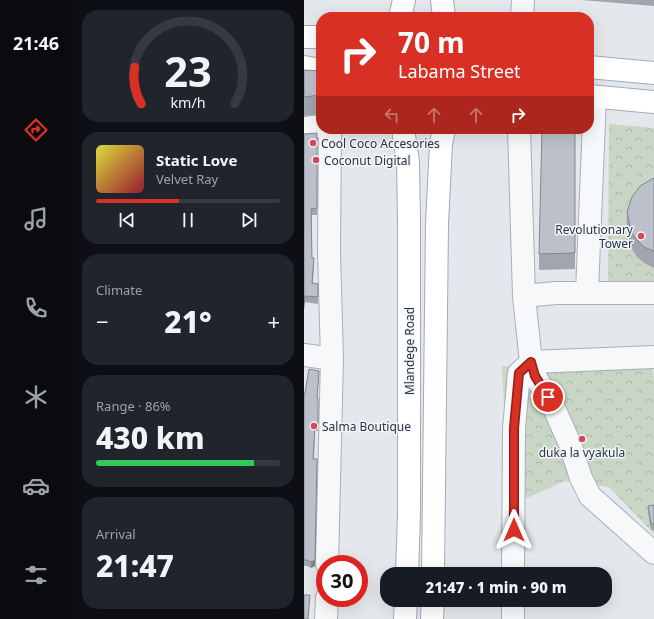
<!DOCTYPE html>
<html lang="en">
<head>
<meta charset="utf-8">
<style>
	:root { --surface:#171b24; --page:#20242c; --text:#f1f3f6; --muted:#9ea1a6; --line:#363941; --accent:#d93025 }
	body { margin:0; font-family:"Noto Sans",sans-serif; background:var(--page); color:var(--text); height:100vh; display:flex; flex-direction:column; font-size:15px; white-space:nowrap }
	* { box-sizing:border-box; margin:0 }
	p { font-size:13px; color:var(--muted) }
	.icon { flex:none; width:22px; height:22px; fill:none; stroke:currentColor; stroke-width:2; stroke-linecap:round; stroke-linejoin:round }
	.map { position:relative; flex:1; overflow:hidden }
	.side { display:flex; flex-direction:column; gap:10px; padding:10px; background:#0d0f14; width:232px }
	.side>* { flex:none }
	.top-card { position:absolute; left:12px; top:12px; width:278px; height:122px; border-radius:16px; box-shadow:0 4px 16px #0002; background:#d93025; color:#fff; overflow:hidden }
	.speed { position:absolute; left:12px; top:555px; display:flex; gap:8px; font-size:20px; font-weight:700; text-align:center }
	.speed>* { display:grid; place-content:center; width:52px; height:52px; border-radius:50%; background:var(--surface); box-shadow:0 4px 16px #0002; line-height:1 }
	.speed .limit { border:6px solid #d22; background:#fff; color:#111 }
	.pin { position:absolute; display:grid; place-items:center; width:34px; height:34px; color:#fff; margin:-17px; border:2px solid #fff; border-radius:50%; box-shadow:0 1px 4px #0007 }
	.me { position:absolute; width:44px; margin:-22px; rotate:0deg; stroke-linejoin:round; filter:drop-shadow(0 0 3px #0008) }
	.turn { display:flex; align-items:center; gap:14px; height:84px; padding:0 16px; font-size:18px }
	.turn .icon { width:52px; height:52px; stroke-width:2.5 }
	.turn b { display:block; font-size:28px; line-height:34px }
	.lanes { display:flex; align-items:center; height:38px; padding:0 16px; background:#0003; justify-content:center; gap:20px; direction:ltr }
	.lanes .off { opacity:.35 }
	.big { font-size:30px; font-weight:800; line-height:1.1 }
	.side .tile { flex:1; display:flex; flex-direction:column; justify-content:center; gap:6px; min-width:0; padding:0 14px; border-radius:16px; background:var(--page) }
	.side .dial { align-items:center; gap:0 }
	.dial svg { height:104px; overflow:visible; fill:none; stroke:var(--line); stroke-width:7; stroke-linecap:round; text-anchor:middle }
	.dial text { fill:var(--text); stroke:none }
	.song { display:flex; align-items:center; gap:12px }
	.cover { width:48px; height:48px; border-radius:6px; background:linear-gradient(135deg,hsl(60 70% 55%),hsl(350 70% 35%)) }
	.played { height:4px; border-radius:2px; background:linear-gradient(90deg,var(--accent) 45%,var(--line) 45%) }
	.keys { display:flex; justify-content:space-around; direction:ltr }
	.heat { display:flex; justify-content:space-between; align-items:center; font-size:22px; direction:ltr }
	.charge { height:6px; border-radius:3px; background:linear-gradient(90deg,#34c759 86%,var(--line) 0) }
	.trip { position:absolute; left:76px; top:567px; width:232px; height:40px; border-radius:16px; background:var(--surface); box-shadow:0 4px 16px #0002; font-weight:800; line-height:40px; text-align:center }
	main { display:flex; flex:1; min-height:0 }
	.dock { display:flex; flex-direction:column; width:72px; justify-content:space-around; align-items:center; background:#090b0e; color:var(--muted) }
	.dock .icon { width:28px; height:28px }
	.dock .on { color:var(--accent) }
	.dock b { font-size:18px; color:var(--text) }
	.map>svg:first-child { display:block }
	.forest { fill:url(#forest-crowns) }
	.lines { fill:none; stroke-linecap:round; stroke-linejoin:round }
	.minor-casing { stroke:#a9aeb7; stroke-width:24 }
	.major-casing { stroke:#a3abb8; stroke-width:24 }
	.minor { stroke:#f7f8fa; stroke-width:22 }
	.major { stroke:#fff; stroke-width:22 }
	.wall { fill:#a1a5ae }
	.shaded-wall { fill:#83868d }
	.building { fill:#bbc0ca; stroke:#83868d }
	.route-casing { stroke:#8d1f18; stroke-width:10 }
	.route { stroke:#d93025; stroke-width:7 }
	.poi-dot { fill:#d1495b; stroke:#f4f6f9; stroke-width:1.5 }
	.labels { text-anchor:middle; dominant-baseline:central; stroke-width:3; stroke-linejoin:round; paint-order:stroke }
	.poi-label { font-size:12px; fill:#2b3445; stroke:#f4f6f9; text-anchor:start }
	.street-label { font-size:12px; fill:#2b3445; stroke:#f4f6f9 }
</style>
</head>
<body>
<main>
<nav class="dock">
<b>21:46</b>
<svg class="icon on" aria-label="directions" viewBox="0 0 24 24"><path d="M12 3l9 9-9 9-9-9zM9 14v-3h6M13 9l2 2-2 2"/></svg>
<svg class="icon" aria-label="music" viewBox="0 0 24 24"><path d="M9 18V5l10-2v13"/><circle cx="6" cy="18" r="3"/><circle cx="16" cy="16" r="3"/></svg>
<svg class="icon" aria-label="phone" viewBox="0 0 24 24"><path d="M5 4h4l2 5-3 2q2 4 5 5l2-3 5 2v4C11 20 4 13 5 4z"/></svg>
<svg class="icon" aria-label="climate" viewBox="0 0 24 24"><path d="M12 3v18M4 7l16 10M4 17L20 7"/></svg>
<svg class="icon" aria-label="car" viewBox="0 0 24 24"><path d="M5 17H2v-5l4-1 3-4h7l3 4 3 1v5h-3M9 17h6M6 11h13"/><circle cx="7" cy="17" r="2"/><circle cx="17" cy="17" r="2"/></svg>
<svg class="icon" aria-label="filters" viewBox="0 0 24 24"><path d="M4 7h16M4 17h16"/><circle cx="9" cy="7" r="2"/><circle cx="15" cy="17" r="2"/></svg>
</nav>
<section class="side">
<div class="tile dial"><svg viewBox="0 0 100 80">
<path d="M14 69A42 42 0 1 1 86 69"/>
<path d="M14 69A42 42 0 0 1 9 41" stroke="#d93025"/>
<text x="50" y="56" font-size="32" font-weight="700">23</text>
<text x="50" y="72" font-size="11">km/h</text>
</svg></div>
<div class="tile">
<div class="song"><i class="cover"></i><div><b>Static Love</b><p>Velvet Ray</p></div></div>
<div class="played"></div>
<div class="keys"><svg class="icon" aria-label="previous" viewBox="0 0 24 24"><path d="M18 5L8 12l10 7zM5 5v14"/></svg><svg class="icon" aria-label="pause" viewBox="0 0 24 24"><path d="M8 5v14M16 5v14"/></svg><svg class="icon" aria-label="next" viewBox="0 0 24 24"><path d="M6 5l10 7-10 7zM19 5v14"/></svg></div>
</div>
<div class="tile"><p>Climate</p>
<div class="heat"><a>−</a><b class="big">21°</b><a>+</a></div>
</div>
<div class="tile"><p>Range · 86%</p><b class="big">430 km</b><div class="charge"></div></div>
<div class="tile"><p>Arrival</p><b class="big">21:47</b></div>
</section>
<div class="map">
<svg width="350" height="619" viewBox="0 0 350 619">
	<defs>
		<pattern id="forest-crowns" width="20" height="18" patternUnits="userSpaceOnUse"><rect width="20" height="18" fill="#c9d6c5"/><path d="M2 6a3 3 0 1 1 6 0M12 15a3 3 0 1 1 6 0" fill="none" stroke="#adb8ab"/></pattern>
	</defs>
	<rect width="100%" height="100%" fill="#e4e7ec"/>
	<path class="forest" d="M305,124L350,128V283L304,282Z
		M198,366L349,369L350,380V534L305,487L261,481L205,506Z"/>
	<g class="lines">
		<defs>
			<path id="minor" d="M218,17L219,0
				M0,128L17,126
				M215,129L220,296L252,293H350
				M283,292L291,97
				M220,296L227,362L231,376L250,408L266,444L277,478L286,496L350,553
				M0,355L28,359
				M23,564L28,359L25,251L26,129
				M209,574L210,428L215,373L227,362L350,357
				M22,619L23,598
				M209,619V600"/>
			<path id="major" d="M138,0L140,17
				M96,17L100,0
				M0,37H17
				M0,67L17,70
				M285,67L350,73
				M285,96L350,102
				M99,129L104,162L105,222V514L103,574
				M129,574L133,223L137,144L140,129
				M101,619L102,600
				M128,619L129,600"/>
		</defs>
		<use href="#minor" class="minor-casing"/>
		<use href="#major" class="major-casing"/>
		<use href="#minor" class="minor"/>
		<use href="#major" class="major"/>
	</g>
	<path class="wall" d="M278,0H350V6Z
		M0,70L17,71V114L0,116Z
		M271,129V269L235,270V254Z
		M13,133V215H8V258L10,265L9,283L14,284V304L1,302L0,309V134Z
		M350,178V268L340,263L333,257L327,248L323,228V212Z
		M15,377L13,398H14V431H11L10,459L11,566L7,568L3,566H0V398Z
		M350,505V530H347L344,512V506Z"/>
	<path class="shaded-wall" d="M1,296V302L0,309V303Z
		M13,459L11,566L7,568V562Z"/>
	<path class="building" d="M0,70L17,71V95L0,97Z
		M238,129H271V253L235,254Z
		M13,133V208L7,209L8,258H10L8,283L14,284V297L1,296L0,303V134Z
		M350,178V251L340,247L333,240L327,232L323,212L328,197L336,186Z
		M5,369L15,371L13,398H14V425L11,424L9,459H13L11,560L7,562L3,560H0V398Z
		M350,505V524H347L344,506Z
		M0,595H6L4,619H0Z"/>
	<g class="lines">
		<defs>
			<path id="route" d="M210,530V428L215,373L227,362L231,376L244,397"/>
		</defs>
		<use href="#route" class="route-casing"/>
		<use href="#route" class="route"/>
	</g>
	<g class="poi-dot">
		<circle cx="9" cy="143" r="4"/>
		<circle cx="12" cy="160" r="4"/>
		<circle cx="337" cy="236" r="4"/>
		<circle cx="10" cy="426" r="4"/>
		<circle cx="278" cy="439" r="4"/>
	</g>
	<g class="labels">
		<g class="poi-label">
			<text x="17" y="143">Cool Coco Accesories</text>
			<text x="20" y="160">Coconut Digital</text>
			<text x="329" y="229" text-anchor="end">Revolutionary<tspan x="329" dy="14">Tower</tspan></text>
			<text x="18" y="426">Salma Boutique</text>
			<text x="278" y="452" text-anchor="middle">duka la vyakula</text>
		</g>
		<g class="street-label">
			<text transform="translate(105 351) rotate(-90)">Mlandege Road</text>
		</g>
	</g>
</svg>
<div class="speed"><div class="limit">30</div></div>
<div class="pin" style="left:244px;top:397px;background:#d93025"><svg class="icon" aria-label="arrive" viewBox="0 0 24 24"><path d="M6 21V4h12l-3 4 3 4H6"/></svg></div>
<svg class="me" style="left:210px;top:530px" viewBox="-20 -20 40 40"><path d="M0-17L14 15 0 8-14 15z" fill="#d93025" stroke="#fff" stroke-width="4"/></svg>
<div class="trip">21:47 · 1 min · 90 m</div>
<div class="top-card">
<div class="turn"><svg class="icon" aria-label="right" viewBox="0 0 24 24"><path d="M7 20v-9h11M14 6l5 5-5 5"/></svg><div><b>70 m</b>Labama Street</div></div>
<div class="lanes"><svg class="icon off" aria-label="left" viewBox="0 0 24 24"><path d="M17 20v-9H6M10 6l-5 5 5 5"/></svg><svg class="icon off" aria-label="ahead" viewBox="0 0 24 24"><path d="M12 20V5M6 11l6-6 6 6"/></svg><svg class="icon off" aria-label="ahead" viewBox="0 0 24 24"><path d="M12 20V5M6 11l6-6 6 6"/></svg><svg class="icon" aria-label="right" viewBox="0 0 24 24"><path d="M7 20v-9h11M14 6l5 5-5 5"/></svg></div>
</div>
</div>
</main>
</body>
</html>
